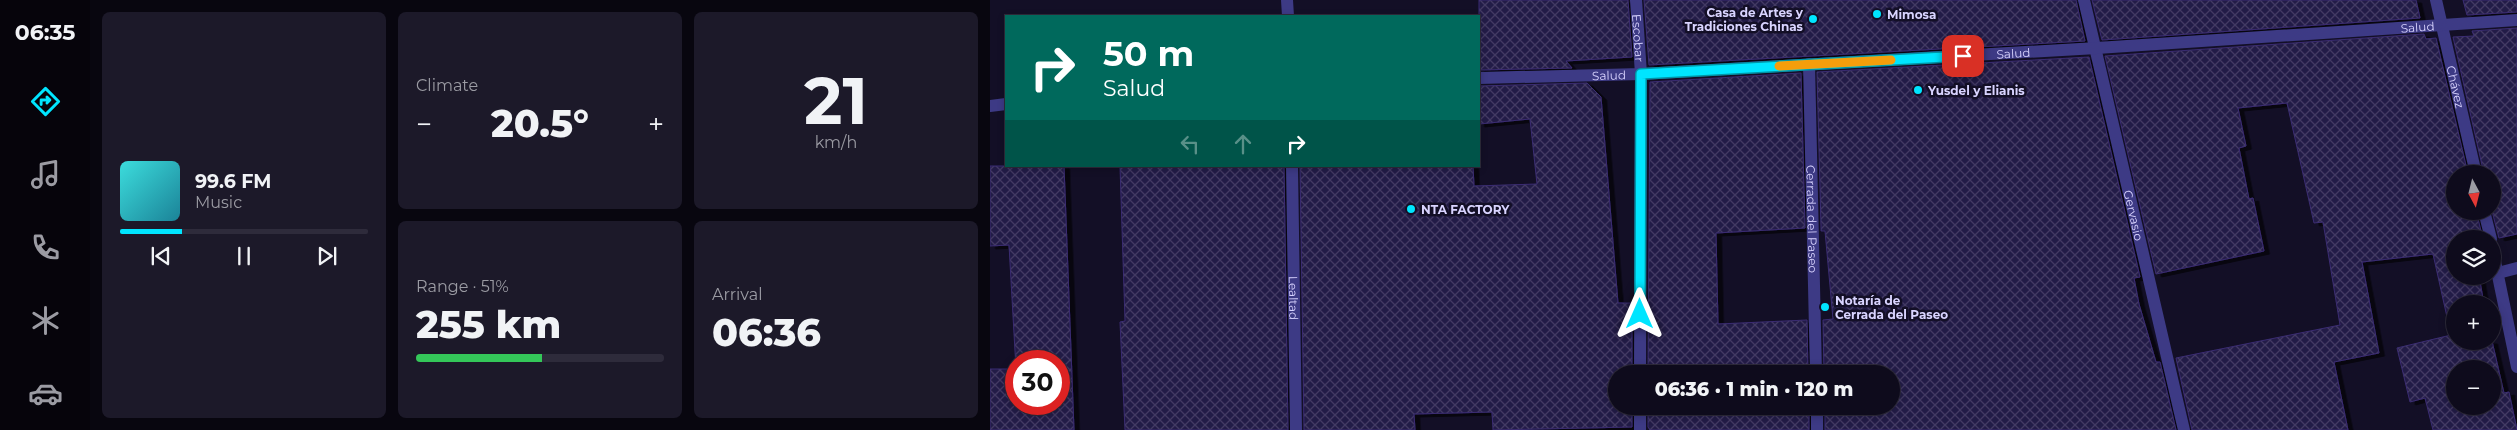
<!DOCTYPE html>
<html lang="en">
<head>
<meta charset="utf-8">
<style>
	:root { --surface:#0e0b1c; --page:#1c1929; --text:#f1f3f6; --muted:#9b9ba3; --line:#2e2b3b; --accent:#00e5ff }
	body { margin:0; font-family:Montserrat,sans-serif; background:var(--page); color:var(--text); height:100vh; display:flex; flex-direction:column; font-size:19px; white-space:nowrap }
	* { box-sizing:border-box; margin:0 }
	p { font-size:16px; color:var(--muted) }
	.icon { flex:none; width:28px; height:28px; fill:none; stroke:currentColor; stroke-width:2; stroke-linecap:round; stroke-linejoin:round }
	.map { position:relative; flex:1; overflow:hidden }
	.sheet { display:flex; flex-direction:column; gap:12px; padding:12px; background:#08060f; width:900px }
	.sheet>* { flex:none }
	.banner { position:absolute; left:15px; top:15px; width:475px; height:152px; border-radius:0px; box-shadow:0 2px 8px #0003,0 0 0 1px var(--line); background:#00695c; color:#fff; overflow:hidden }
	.needle { width:32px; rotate:173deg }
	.fabs { position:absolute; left:1456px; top:165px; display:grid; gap:10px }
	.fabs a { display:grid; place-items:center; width:55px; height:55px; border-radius:50%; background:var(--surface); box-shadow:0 2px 8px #0003,0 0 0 1px var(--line); font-size:25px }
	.speed { position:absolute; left:15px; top:350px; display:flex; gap:10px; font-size:25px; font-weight:700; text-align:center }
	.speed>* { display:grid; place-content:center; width:65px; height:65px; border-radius:50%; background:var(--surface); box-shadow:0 2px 8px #0003,0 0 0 1px var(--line); line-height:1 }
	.speed .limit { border:8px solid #d22; background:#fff; color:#111 }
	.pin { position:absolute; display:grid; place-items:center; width:42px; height:42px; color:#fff; margin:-21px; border-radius:10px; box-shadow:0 2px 8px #0006 }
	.me { position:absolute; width:55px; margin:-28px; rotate:0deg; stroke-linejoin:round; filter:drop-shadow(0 0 4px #0008) }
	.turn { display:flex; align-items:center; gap:18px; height:105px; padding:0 15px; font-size:22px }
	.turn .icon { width:65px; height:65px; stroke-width:2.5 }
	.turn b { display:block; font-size:35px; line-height:42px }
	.lanes { display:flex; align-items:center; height:48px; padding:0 15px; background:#0003; justify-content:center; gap:25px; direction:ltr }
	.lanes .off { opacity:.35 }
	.big { font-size:38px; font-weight:800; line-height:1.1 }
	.sheet .tile { flex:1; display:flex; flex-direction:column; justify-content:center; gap:8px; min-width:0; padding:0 18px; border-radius:8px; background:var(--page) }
	.sheet .dial { align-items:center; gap:0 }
	.dial b { font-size:65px; line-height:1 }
	.song { display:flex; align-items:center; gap:15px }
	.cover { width:60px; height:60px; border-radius:8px; background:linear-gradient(135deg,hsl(180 70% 55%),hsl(190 70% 35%)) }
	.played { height:5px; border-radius:2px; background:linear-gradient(90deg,var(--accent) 25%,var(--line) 25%) }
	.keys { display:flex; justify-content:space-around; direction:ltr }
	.heat { display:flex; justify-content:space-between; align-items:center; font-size:28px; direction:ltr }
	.charge { height:8px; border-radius:4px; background:linear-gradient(90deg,#34c759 51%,var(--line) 0) }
	.sheet .tiles { flex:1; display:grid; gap:12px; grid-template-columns:repeat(3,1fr) }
	.tile:first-child { grid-row:span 2 }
	.trip { position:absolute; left:618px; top:365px; width:292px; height:50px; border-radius:25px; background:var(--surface); box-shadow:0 2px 8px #0003,0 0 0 1px var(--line); font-weight:800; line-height:50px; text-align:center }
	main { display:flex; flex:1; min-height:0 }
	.tab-bar { display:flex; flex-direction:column; width:90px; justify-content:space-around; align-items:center; background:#06040b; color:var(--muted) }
	.tab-bar .icon { width:35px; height:35px }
	.tab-bar .selected { color:var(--accent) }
	.tab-bar b { font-size:22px; color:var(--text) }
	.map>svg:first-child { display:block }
	.building { fill:url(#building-cross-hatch); stroke:#3b2d73; fill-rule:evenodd; filter:url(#shadow) }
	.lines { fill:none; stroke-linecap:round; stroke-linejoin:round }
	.minor { stroke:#3d3a85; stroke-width:12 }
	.route-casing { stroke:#0095a6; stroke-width:12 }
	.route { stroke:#00e5ff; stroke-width:9 }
	.slow { stroke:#f59e0b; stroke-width:9 }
	.poi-dot { fill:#00e5ff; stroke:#130f26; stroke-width:2 }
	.labels { text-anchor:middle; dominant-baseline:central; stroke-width:5; stroke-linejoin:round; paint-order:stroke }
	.poi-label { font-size:12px; font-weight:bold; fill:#d9d4ff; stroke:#130f26; text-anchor:start }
	.street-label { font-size:12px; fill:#d9d4ff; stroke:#130f26 }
</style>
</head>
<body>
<main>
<nav class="tab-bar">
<b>06:35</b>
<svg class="icon selected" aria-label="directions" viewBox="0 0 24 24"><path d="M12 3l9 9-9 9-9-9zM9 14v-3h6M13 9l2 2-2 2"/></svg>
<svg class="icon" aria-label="music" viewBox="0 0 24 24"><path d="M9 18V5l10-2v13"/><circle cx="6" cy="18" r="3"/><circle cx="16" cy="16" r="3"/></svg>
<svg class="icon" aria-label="phone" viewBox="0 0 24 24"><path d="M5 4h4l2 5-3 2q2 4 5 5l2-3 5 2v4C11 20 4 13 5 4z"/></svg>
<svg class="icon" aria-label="climate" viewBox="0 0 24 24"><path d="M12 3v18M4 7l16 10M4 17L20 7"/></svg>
<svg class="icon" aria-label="car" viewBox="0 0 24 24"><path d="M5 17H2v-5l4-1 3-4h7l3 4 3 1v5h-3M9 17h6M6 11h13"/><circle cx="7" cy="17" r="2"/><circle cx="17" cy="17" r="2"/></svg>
</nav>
<section class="sheet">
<div class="tiles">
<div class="tile">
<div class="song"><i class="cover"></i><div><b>99.6 FM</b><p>Music</p></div></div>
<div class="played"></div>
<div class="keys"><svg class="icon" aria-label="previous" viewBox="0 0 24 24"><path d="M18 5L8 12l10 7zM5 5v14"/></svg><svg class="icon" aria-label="pause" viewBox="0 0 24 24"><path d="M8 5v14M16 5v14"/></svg><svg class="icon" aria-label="next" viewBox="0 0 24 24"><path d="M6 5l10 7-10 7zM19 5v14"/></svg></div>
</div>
<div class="tile"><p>Climate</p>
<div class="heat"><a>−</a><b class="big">20.5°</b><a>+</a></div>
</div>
<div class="tile dial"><b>21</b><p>km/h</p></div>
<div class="tile"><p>Range · 51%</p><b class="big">255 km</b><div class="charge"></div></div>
<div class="tile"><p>Arrival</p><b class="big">06:36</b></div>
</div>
</section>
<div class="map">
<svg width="1527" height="430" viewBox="0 0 1527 430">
	<defs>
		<pattern id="building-cross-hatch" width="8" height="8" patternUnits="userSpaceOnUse" patternTransform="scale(1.25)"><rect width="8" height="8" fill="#241b47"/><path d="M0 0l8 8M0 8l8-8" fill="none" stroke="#433b63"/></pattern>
		<filter id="shadow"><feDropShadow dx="5.5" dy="3" stdDeviation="0" flood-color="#0009"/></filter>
	</defs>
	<rect width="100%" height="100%" fill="#130f26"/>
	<path class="building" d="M489,0H638L642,57L576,61L582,68L489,70Z
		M654,0H1086L1095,41L659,65Z
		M1102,0H1426L1430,18L1112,40Z
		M1473,0H1527V12L1477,15Z
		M1527,28V234L1509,238L1502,211V174H1494L1463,37L1484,36L1482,31Z
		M1434,34L1436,39L1446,38L1478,174H1465V211H1486L1493,239H1465V276H1489L1494,304H1465V341H1502L1514,393L1519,392L1527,430H1443L1435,398L1420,402L1407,348L1461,335L1443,254L1372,262L1389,353L1344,362L1358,430H1202L1186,358L1350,325L1333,222L1324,223L1297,103L1248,108L1256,146L1249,148L1259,199L1263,198L1274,251L1166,274L1115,56ZM1465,369H1502V406H1465Z
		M1099,57L1150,277L1144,278L1149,304L1166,362H1170L1186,430H835V406H901V374H834L833,320L843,319L835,231H831V227L827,72Z
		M811,73L815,228L726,233L728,324L817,320L818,374H658L660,82Z
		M597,83L611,97L628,303H642V374H626V406H642V427L503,430L502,412L424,414L425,430H314L310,166H483L484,186L547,184L540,119L489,124V86Z
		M0,166H74L84,430H0V369H26L19,245L0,246ZM26,361H69V404H26Z
		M130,166H294L298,430H135L130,322L135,321Z
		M658,406H819V430H660L658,427Z"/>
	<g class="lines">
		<g class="minor">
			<path d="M297,0L298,16"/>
			<path id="s1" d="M646,0L651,74L650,374"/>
			<path id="s2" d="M1094,0L1194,430"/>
			<path id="s3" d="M1446,0L1486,174"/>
			<path id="s4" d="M819,64L826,374"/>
			<path id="s5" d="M489,78L651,74L1107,48L1527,20"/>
			<path d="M0,106L16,104"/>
			<path id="s6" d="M302,166L306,430"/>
			<path d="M1494,211L1501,239"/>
			<path d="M1502,247L1527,367"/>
			<path d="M1508,273L1527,268"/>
			<path d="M827,406V430"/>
			<path d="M650,430V406"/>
		</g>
	</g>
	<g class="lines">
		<defs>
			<path id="route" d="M650,314L651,74L973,56"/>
		</defs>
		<use href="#route" class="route-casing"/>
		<use href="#route" class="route"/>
		<path class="slow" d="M789,66L901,60"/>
	</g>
	<g class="poi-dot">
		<circle cx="887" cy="14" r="5"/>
		<circle cx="823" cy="19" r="5"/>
		<circle cx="928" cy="90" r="5"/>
		<circle cx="421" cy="209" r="5"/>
		<circle cx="835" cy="307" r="5"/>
	</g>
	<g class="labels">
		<g class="poi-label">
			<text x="813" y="12" text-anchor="end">Casa de Artes y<tspan x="813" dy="14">Tradiciones Chinas</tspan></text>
			<text x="897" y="14">Mimosa</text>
			<text x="938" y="90">Yusdel y Elianis</text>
			<text x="431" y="209">NTA FACTORY</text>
			<text x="845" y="300">Notaría de<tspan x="845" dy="14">Cerrada del Paseo</tspan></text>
		</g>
		<g class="street-label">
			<text stroke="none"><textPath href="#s5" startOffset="940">Salud</textPath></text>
			<text stroke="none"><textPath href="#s1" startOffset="38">Escobar</textPath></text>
			<text stroke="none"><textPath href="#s5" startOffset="535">Salud</textPath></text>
			<text stroke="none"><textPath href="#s5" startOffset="130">Salud</textPath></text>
			<text stroke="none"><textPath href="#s3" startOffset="89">Chávez</textPath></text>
			<text stroke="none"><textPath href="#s2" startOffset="221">Gervasio</textPath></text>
			<text stroke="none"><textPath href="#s4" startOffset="155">Cerrada del Paseo</textPath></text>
			<text stroke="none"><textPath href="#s6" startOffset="132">Lealtad</textPath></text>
		</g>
	</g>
</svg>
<div class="fabs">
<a><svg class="needle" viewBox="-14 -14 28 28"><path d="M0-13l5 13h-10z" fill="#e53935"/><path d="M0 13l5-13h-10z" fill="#9b9ba3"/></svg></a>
<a><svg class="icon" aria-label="layers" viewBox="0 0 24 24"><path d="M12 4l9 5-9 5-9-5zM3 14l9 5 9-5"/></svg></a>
<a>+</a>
<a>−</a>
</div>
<div class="speed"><div class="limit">30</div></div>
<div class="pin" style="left:973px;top:56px;background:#d93025"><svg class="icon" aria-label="arrive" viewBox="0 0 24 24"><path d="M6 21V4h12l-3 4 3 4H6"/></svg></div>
<svg class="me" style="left:650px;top:314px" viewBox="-20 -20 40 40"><path d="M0-17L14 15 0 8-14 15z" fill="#00e5ff" stroke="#fff" stroke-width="4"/></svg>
<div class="trip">06:36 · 1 min · 120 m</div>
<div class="banner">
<div class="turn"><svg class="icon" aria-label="right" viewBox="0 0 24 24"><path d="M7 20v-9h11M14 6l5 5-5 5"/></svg><div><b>50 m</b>Salud</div></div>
<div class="lanes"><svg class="icon off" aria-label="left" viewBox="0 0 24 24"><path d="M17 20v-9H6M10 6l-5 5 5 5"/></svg><svg class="icon off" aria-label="ahead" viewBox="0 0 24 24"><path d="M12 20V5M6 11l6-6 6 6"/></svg><svg class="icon" aria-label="right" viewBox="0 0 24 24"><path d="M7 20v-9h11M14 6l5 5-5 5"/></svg></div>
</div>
</div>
</main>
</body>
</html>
